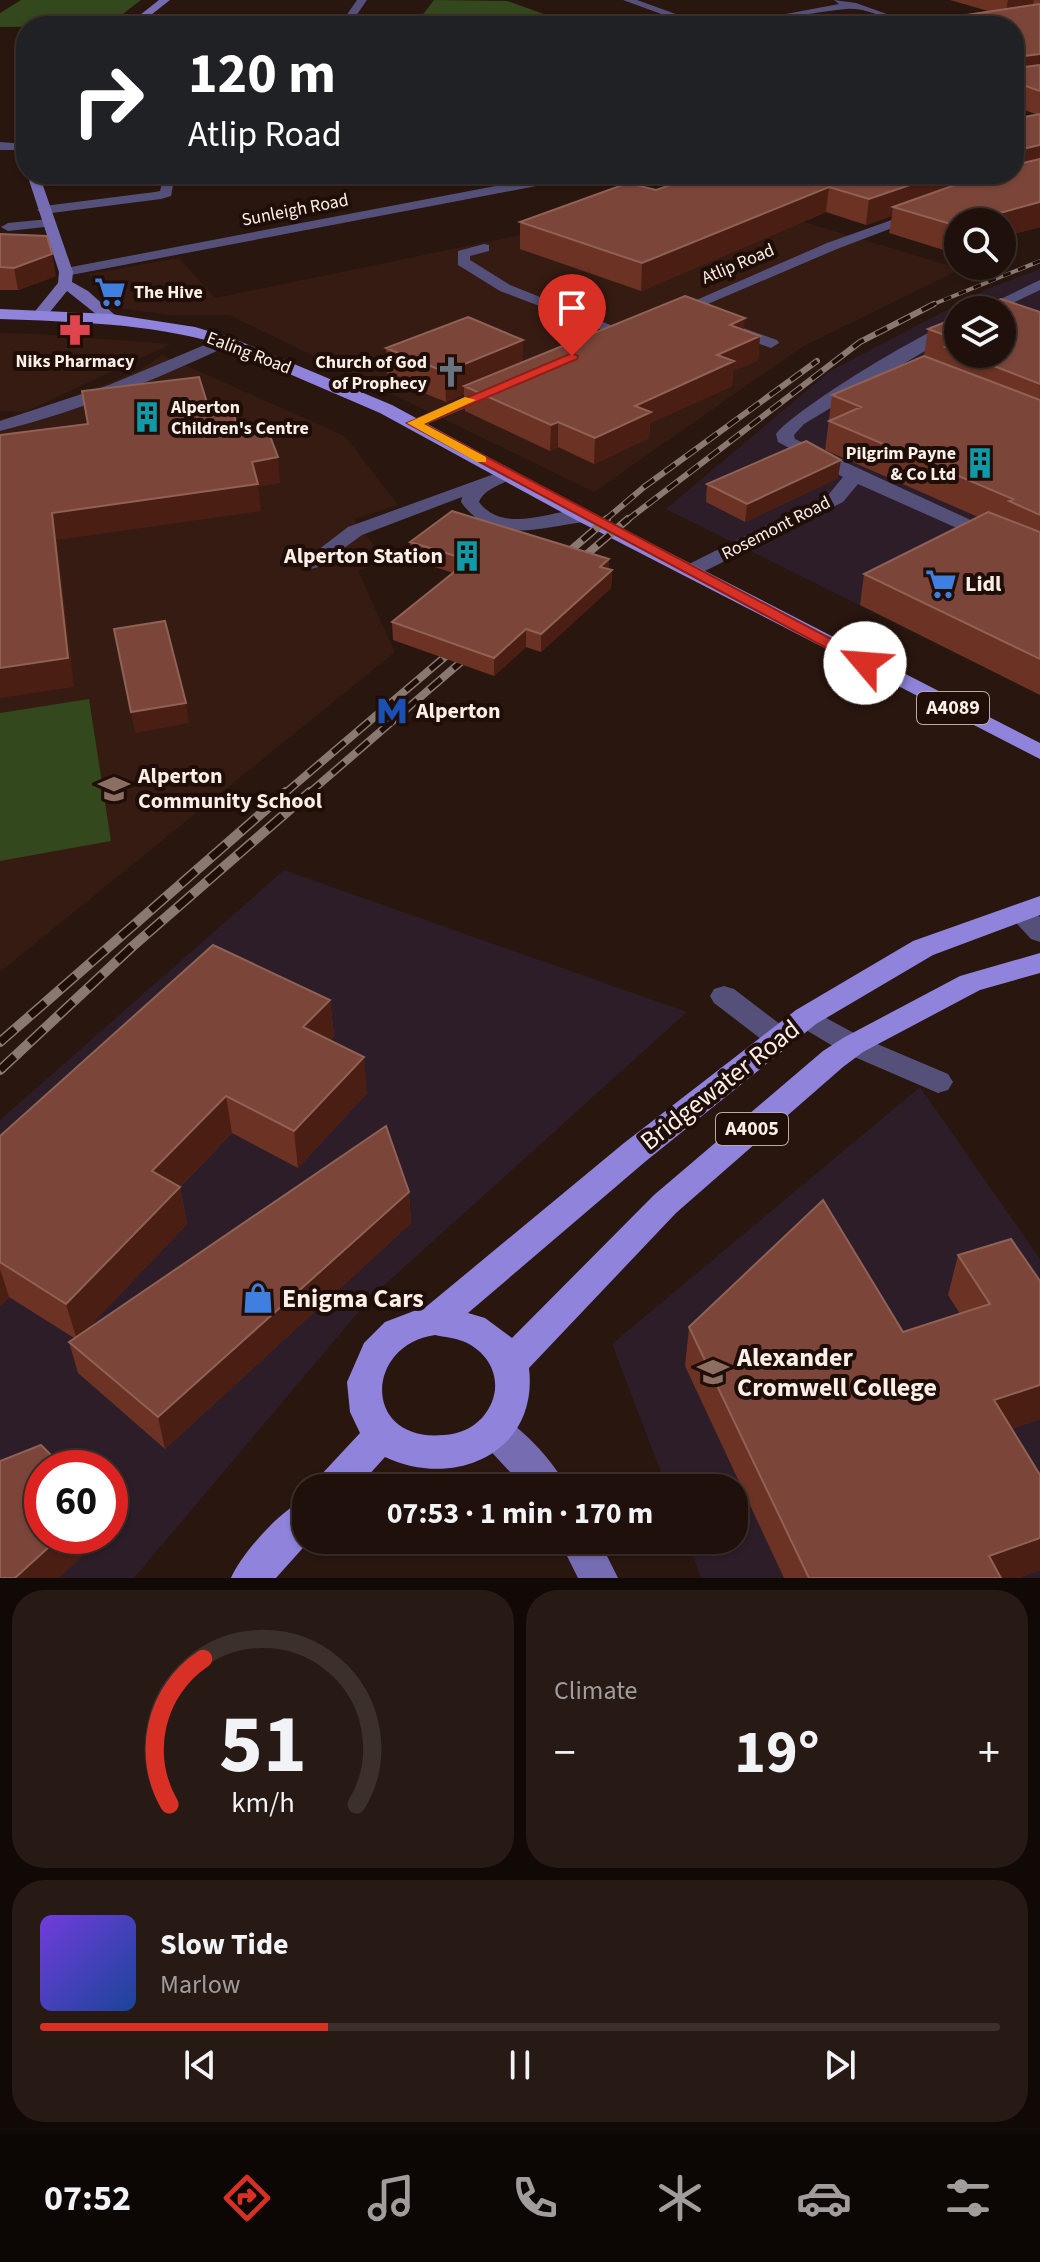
<!DOCTYPE html>
<html lang="en">
<head>
<meta charset="utf-8">
<style>
	:root { --surface:#1f100b; --page:#271914; --text:#f1f3f6; --muted:#a19d9d; --line:#3c302c; --accent:#d93025 }
	body { margin:0; font-family:"Source Sans 3",sans-serif; background:var(--page); color:var(--text); height:100vh; display:flex; flex-direction:column; font-size:30px; white-space:nowrap }
	* { box-sizing:border-box; margin:0 }
	p { font-size:26px; color:var(--muted) }
	.icon { flex:none; width:44px; height:44px; fill:none; stroke:currentColor; stroke-width:2; stroke-linecap:round; stroke-linejoin:round }
	.map { position:relative; height:1578px; overflow:hidden }
	.details { display:flex; flex-direction:column; gap:12px; padding:12px; background:#110906; flex:1 }
	.details>* { flex:none }
	.hud { position:absolute; left:16px; top:16px; width:1008px; height:168px; border-radius:32px; box-shadow:0 2px 6px #0004,0 0 0 2px var(--line); background:#202124; color:#fff; overflow:hidden }
	.tools { position:absolute; left:944px; top:208px; display:grid; gap:16px }
	.tools a { display:grid; place-items:center; width:72px; height:72px; border-radius:50%; background:var(--surface); box-shadow:0 2px 6px #0004,0 0 0 2px var(--line); font-size:40px }
	.speed { position:absolute; left:24px; top:1450px; display:flex; gap:16px; font-size:40px; font-weight:700; text-align:center }
	.speed>* { display:grid; place-content:center; width:104px; height:104px; border-radius:50%; background:var(--surface); box-shadow:0 2px 6px #0004,0 0 0 2px var(--line); line-height:1 }
	.speed .limit { border:12px solid #d22; background:#fff; color:#111 }
	.pin { position:absolute; display:grid; place-items:center; width:68px; height:68px; color:#fff; margin:-82px -34px; border-radius:50% 50% 50% 0; rotate:-45deg; box-shadow:0 0 8px #0007 }
	.pin .icon { rotate:45deg }
	.me { position:absolute; width:88px; margin:-44px; rotate:297deg; stroke-linejoin:round; filter:drop-shadow(0 0 6px #0008) }
	.turn { display:flex; align-items:center; gap:28px; height:168px; padding:0 40px; font-size:36px }
	.turn .icon { width:104px; height:104px; stroke-width:2.5 }
	.turn b { display:block; font-size:56px; line-height:68px }
	.big { font-size:60px; font-weight:700; line-height:1.1 }
	.details .tile { flex:1; display:flex; flex-direction:column; justify-content:center; gap:12px; min-width:0; padding:0 28px; border-radius:32px; background:var(--page) }
	.details .dial { align-items:center; gap:0 }
	.dial svg { height:208px; overflow:visible; fill:none; stroke:var(--line); stroke-width:7; stroke-linecap:round; text-anchor:middle }
	.dial text { fill:var(--text); stroke:none }
	.song { display:flex; align-items:center; gap:24px }
	.cover { width:96px; height:96px; border-radius:12px; background:linear-gradient(135deg,hsl(260 70% 55%),hsl(220 70% 35%)) }
	.played { height:8px; border-radius:4px; background:linear-gradient(90deg,var(--accent) 30%,var(--line) 30%) }
	.keys { display:flex; justify-content:space-around; direction:ltr }
	.heat { display:flex; justify-content:space-between; align-items:center; font-size:44px; direction:ltr }
	.details .tiles { flex:1; display:grid; gap:12px; grid-template-columns:1fr 1fr }
	.tile:last-child { grid-column:span 2 }
	.trip { position:absolute; left:292px; top:1474px; width:456px; height:80px; border-radius:32px; background:var(--surface); box-shadow:0 2px 6px #0004,0 0 0 2px var(--line); font-weight:700; line-height:80px; text-align:center }
	.dock { display:flex; height:128px; justify-content:space-around; align-items:center; background:#0c0604; color:var(--muted) }
	.dock .icon { width:56px; height:56px }
	.dock .active { color:var(--accent) }
	.dock b { font-size:36px; color:var(--text) }
	.map>svg:first-child { display:block }
	.built { fill:#351b12 }
	.industrial { fill:#2c1d28; fill-rule:evenodd }
	.green { fill:#33481c }
	.lines { fill:none; stroke-linecap:round; stroke-linejoin:round }
	.lane { fill:#55507a; fill-rule:evenodd }
	.street { fill:#55507a; fill-rule:evenodd }
	.secondary { fill:#766cb1; fill-rule:evenodd }
	.primary { fill:#8f83db; fill-rule:evenodd }
	.rail-far3-casing { stroke:#8a7973; stroke-width:4 }
	.rail-far2-casing { stroke:#8a7973; stroke-width:6 }
	.rail-far1-casing { stroke:#8a7973; stroke-width:8 }
	.rail-casing { stroke:#8a7973; stroke-width:10 }
	.rail-far3 { stroke:#1f0d07; stroke-width:3; stroke-dasharray:8; stroke-linecap:butt }
	.rail-far2 { stroke:#1f0d07; stroke-width:4; stroke-dasharray:13; stroke-linecap:butt }
	.rail-far1 { stroke:#1f0d07; stroke-width:5; stroke-dasharray:16; stroke-linecap:butt }
	.rail { stroke:#1f0d07; stroke-width:7; stroke-dasharray:20; stroke-linecap:butt }
	.wall { fill:#6c3224 }
	.shaded-wall { fill:#4b1e13 }
	.building { fill:#7b4639; stroke:#906155; stroke-width:2 }
	.route { fill:#d93025; stroke:#8d1f18; stroke-width:2 }
	.slow { fill:#f59e0b }
	.labels { text-anchor:middle; dominant-baseline:central; stroke-width:8; stroke-linejoin:round; paint-order:stroke }
	.far-street-label { font-size:18px; fill:#fceee9; stroke:#1f0d07 }
	.far-poi-label { font-size:18px; font-weight:bold; fill:#fceee9; stroke:#1f0d07; text-anchor:start }
	.shield { fill:#1f0d07; stroke:#baaaa5; stroke-width:2 }
	.shield-label { font-size:20px; font-weight:bold; fill:#fceee9 }
	.poi-label { font-size:22px; font-weight:bold; fill:#fceee9; stroke:#1f0d07; text-anchor:start }
	.near-street-label { font-size:26px; fill:#fceee9; stroke:#1f0d07 }
	.near-poi-label { font-size:26px; font-weight:bold; fill:#fceee9; stroke:#1f0d07; text-anchor:start }
</style>
</head>
<body>
<div class="map">
<svg width="1040" height="1578" viewBox="0 0 1040 1578">
	<rect width="100%" height="100%" fill="#29160f"/>
	<path class="built" d="M714,195L961,269L802,347L594,492L229,315H171L123,309L88,274L179,258L215,298Z
		M0,333L36,334L171,344L25,412L0,411Z
		M162,355L345,436L398,505L354,519L386,561L358,571L395,652L0,972V419L43,409L138,371Z"/>
	<path class="industrial" d="M1040,269V695L666,509L830,371L987,289ZM958,310H1002V354H958Z
		M284,870L687,1012L371,1297L134,1578H0V1120ZM42,1468H110V1536H42Z
		M920,1087L1040,1259V1578H701L687,1540H734V1488H667L612,1344Z"/>
	<path class="green" d="M21,0H141L107,26L0,27V13Z
		M434,0L507,1L569,23L551,26H414Z
		M89,699L111,841L0,861V713Z"/>
	<g class="lines">
		<path class="lane" d="M49,219L54,220V226L8,231L1,227L8,223Z
			M484,244L489,245V251L470,256V260L510,285L633,334L630,337H620L500,291L458,265V251Z
			M1040,280V290L998,310H978Z
			M958,320V331L804,424L794,435L795,439L1040,552V565L858,484L843,502L697,575H683L680,571L683,567L829,494L843,477L778,442L776,434C795,409 926,329 958,320Z
			M732,324L777,340L779,343L771,348L727,332L724,329Z
			M226,336L232,338V344C157,379 80,411 0,431V421L109,385Z
			M508,469L517,474C506,485 486,486 479,502C509,542 573,496 592,516L583,522C539,528 491,545 461,502L462,497L362,535L318,567L311,569L301,563L348,527Z
			M1020,904L1029,907L1040,917V942L1031,939L1007,913L1011,907Z
			M724,986L734,989L789,1031L793,1038L789,1045L779,1049L769,1045L714,1003L710,996L714,989Z
			M806,1007L863,1038L948,1074L953,1082L948,1090L938,1093L843,1052L796,1024L792,1017L796,1010Z"/>
		<path class="street" d="M357,0H367L349,26H339Z
			M623,0H637L709,26H694Z
			M834,0L856,3L920,26C895,26 871,7 847,9C805,12 765,26 722,26L839,4Z
			M0,142L26,144V150H0Z
			M180,174L174,180L171,196L161,199L44,214L37,210L44,206L155,192L160,191L164,175Z
			M558,174H584L578,178L66,276L59,272L66,268Z
			M917,211L929,214L837,249L675,318H665L662,315L827,243Z
			M493,385L501,390L499,394L420,427H408L405,423Z"/>
		<path class="secondary" d="M159,0H170L137,26H126Z
			M26,116V154L20,150C17,138 12,122 26,116Z
			M27,174H39L73,272L72,282L88,291L116,316V322H106L67,291L45,318H35L32,315L58,283L59,272Z
			M496,1414C519,1423 558,1466 567,1488H525L483,1443L478,1431L483,1419Z
			M559,1540H599L618,1578H578Z"/>
		<path class="primary" d="M0,309L111,314L195,327L232,338L392,405L590,512L1040,743V759L576,520L380,413L220,344C149,323 74,322 0,319Z
			M1040,896V915L933,955L816,1024L646,1161L468,1313L485,1318L512,1338L654,1195L823,1051L843,1038L960,976L1040,953V973L980,990L863,1052L843,1067L676,1213L529,1368C539,1452 455,1490 385,1457L357,1488H315L320,1476L360,1433L350,1412L347,1382L364,1343L385,1322L427,1306L624,1143L796,1010L913,941ZM435,1335C444,1337 456,1338 465,1342C497,1357 505,1392 482,1418C471,1429 459,1434 444,1435C362,1443 364,1345 435,1335Z
			M306,1499V1540H310L276,1578H231C241,1554 282,1508 306,1499Z"/>
		<defs>
			<path id="rail-far3" d="M929,306L1040,261"/>
			<path id="rail-far2" d="M604,521L644,487L817,361
				M626,521L860,342L934,304"/>
			<path id="rail-far1" d="M558,561L607,519
				M573,566L628,519
				M284,794L460,644
				M308,794L476,649"/>
			<path id="rail" d="M0,1042L286,792
				M0,1070L133,946L310,792"/>
		</defs>
		<use href="#rail-far3" class="rail-far3-casing"/>
		<use href="#rail-far2" class="rail-far2-casing"/>
		<use href="#rail-far1" class="rail-far1-casing"/>
		<use href="#rail" class="rail-casing"/>
		<use href="#rail-far3" class="rail-far3"/>
		<use href="#rail-far2" class="rail-far2"/>
		<use href="#rail-far1" class="rail-far1"/>
		<use href="#rail" class="rail"/>
	</g>
	<path class="wall" d="M950,0H1040V227L1002,237V222L950,252L889,233L892,216L866,225L826,212L641,291L520,249V222L656,190L1038,115L1014,106V26L933,22V20L988,11Z
		M0,234L56,276L18,290H0Z
		M1040,312V695L860,605L864,574L978,517L825,450L832,395L924,356L928,329L958,317V354H1002Z
		M744,330L760,336L758,360L733,371L732,386L650,423L649,438L594,464L558,447L550,451L465,411L464,394L446,402L387,378L386,348L523,362Z
		M838,478L745,522L706,502L707,484Z
		M410,542L609,559V569L612,570L611,588L541,652L526,647L494,676L393,640L392,622L453,573L411,559Z
		M330,1000L334,1036L330,1040L367,1093L298,1168L232,1133L180,1187L187,1224L87,1329L409,1192L411,1223L165,1449L78,1373L69,1342L74,1338L9,1297L0,1306V1136Z
		M958,1255L1040,1281V1419L1011,1429L1040,1475V1570L1018,1578H784L685,1366L689,1327L903,1332L960,1314L948,1295Z"/>
	<path class="shaded-wall" d="M1008,0H1034L1031,12L1005,17Z
		M1040,54V75L1014,79L1017,57Z
		M1040,145L1039,168L993,179L906,211L893,207L892,216L866,225L869,199L942,174H1014V151Z
		M829,187L826,212L641,291L642,263Z
		M1040,202V227L1002,237V222H967Z
		M958,224V249L950,252L954,225Z
		M52,254L56,276L18,290L14,268Z
		M745,318L743,342L730,325Z
		M760,336L758,360L733,371L732,386L650,423L649,438L594,464L595,438L635,406L717,355Z
		M523,340V369L464,386V394L446,402L445,372Z
		M558,422V447L550,451L551,425Z
		M278,457L280,483L258,487L261,511L57,540L74,687L0,698V668L52,513L252,462Z
		M841,460L838,478L745,522L747,504Z
		M609,559V574L612,570L611,588L541,652V634L600,567Z
		M526,629V647L494,676V658Z
		M186,703L189,723L135,733L131,712Z
		M330,1000L334,1036L307,1063L303,1027Z
		M364,1057L367,1093L298,1168L294,1131Z
		M226,1096L232,1133L159,1208L152,1171Z
		M180,1187L187,1224L77,1340L66,1304Z
		M409,1192L411,1223L165,1449L158,1417Z
		M0,1269L9,1297L0,1306Z
		M1040,1385V1419L981,1439L994,1400Z
		M61,1536H105L59,1578H15Z
		M1040,1538V1570L1018,1578H981L989,1556Z"/>
	<path class="building" d="M1040,4V54L1017,57L1016,68L1040,65V91L1014,82V26H910L938,21L933,20Z
		M1040,114V145L1014,151V119Z
		M1040,159V202L967,222H958V224L954,225L893,207L986,174H1014V165Z
		M738,174H942L869,199L829,187L642,263L520,222L628,183L656,190L699,175L711,179Z
		M0,234L47,236L52,254L14,268L0,267Z
		M685,296L745,318L730,325L760,336L717,355L734,361L635,406L651,412L595,438L558,422L551,425L464,386Z
		M1001,299L1040,312V384L963,354H1002V310H974Z
		M468,317L523,340L445,372L386,348Z
		M958,317V340L928,329Z
		M958,341V352L945,347Z
		M924,356L1040,400V515L1009,501L1013,499L829,421L861,407L832,395Z
		M199,377L209,409L232,406L237,427L265,423L278,457L252,462L258,484L52,513L68,658L0,668V435L88,424L82,391Z
		M806,441L841,460L747,504L707,484Z
		M452,511L609,559L600,567L612,570L541,634L526,629L494,658L392,622L469,560L410,542Z
		M988,512L1040,532V659L864,574Z
		M165,621L186,703L131,712L114,629Z
		M213,945L330,1000L303,1027L364,1057L294,1131L226,1096L152,1171L180,1187L66,1304L0,1262V1136Z
		M386,1126L409,1192L158,1417L69,1342Z
		M823,1200L903,1332L990,1304L958,1255L1011,1239L1040,1281V1385L994,1400L1040,1475V1538L989,1556L1001,1578H809L689,1327Z
		M41,1445L64,1468H42V1536H61L15,1578H0V1461Z"/>
	<path class="route" d="M572,353L578,356L577,359L424,424L871,660L874,663L871,666H860L407,423Z"/>
	<path class="slow" d="M465,397L476,400L424,424L486,457V462H477L407,423Z"/>
	<defs>
		<symbol id="supermarket-bare" viewBox="-9 -9 18 18"><path d="M-6-5.5h2.5l.6 2H6L4.5 2H-2.5L-4.4-4H-6ZM-1.5 3.2a1.3 1.3 0 1 0 .1 0ZM3 3.2a1.3 1.3 0 1 0 .1 0Z" fill="#3f7fe0" stroke="#1f0d07" stroke-width="2.5" paint-order="stroke"/></symbol>
		<symbol id="pharmacy-bare" viewBox="-9 -9 18 18"><path d="M-2-6h4v4h4v4h-4v4h-4v-4h-4v-4h4Z" fill="#e0444e" stroke="#1f0d07" stroke-width="2.5" paint-order="stroke"/></symbol>
		<symbol id="church-bare" viewBox="-9 -9 18 18"><path d="M-1.2-6h2.4v3.5h3.3v2.4h-3.3V6h-2.4V-.1h-3.3v-2.4h3.3Z" fill="#6b7280" stroke="#1f0d07" stroke-width="2.5" paint-order="stroke"/></symbol>
		<symbol id="building-bare" viewBox="-9 -9 18 18"><path d="M-4-6H4V6H1V3H-1V6H-4ZM-2.5-4.3h1.7v1.8h-1.7ZM.8-4.3h1.7v1.8H.8ZM-2.5-1h1.7V.8h-1.7ZM.8-1h1.7V.8H.8Z" fill="#0f9aa8" stroke="#1f0d07" stroke-width="2.5" paint-order="stroke"/></symbol>
		<symbol id="metro-bare" viewBox="-9 -9 18 18"><path d="M-5.5 5V-5H-3L0 0L3-5H5.5V5H3V-.5L0 4L-3-.5V5Z" fill="#1a4fb4" stroke="#1f0d07" stroke-width="2.5" paint-order="stroke"/></symbol>
		<symbol id="school-bare" viewBox="-9 -9 18 18"><path d="M0-5L7-2L0 1L-7-2ZM-4 1L0 2.5L4 1V4Q0 6-4 4Z" fill="#8d6e63" stroke="#1f0d07" stroke-width="2.5" paint-order="stroke"/></symbol>
		<symbol id="shop-bare" viewBox="-9 -9 18 18"><path d="M-5-2.5h2.3a2.7 3.5 0 0 1 5.4 0H5L5.5 6h-11ZM-1.5-2.5h3a1.5 2.3 0 0 0-3 0Z" fill="#3f7fe0" stroke="#1f0d07" stroke-width="2.5" paint-order="stroke"/></symbol>
		<symbol id="university-bare" viewBox="-9 -9 18 18"><path d="M0-5L7-2L0 1L-7-2ZM-4 1L0 2.5L4 1V4Q0 6-4 4Z" fill="#8d6e63" stroke="#1f0d07" stroke-width="2.5" paint-order="stroke"/></symbol>
	</defs>
	<g fill-rule="evenodd">
		<use href="#supermarket-bare" x="88" y="270" width="44" height="44"/>
		<use href="#pharmacy-bare" x="53" y="308" width="44" height="44"/>
		<use href="#church-bare" x="429" y="350" width="44" height="44"/>
		<use href="#building-bare" x="125" y="395" width="44" height="44"/>
		<use href="#building-bare" x="958" y="441" width="44" height="44"/>
		<use href="#building-bare" x="445" y="534" width="44" height="44"/>
		<use href="#supermarket-bare" x="919" y="562" width="44" height="44"/>
		<use href="#metro-bare" x="370" y="689" width="44" height="44"/>
		<use href="#school-bare" x="92" y="767" width="44" height="44"/>
		<use href="#shop-bare" x="236" y="1276" width="44" height="44"/>
		<use href="#university-bare" x="691" y="1350" width="44" height="44"/>
	</g>
	<g class="labels">
		<g class="far-street-label">
			<text transform="translate(295 210) rotate(-11)">Sunleigh Road</text>
			<text transform="translate(738 264) rotate(-23)">Atlip Road</text>
			<text transform="translate(249 353) rotate(21)">Ealing Road</text>
			<text transform="translate(776 528) rotate(-27)">Rosemont Road</text>
		</g>
		<g class="far-poi-label">
			<text x="134" y="292">The Hive</text>
			<text x="75" y="361" text-anchor="middle">Niks Pharmacy</text>
			<text x="427" y="362" text-anchor="end">Church of God<tspan x="427" dy="21">of Prophecy</tspan></text>
			<text x="171" y="407">Alperton<tspan x="171" dy="21">Children's Centre</tspan></text>
			<text x="956" y="453" text-anchor="end">Pilgrim Payne<tspan x="956" dy="21">&amp; Co Ltd</tspan></text>
		</g>
		<g class="shield">
			<rect x="917" y="692" width="72" height="32" rx="6"/>
			<rect x="716" y="1113" width="72" height="32" rx="6"/>
		</g>
		<g class="shield-label">
			<text x="953" y="708">A4089</text>
			<text x="752" y="1129">A4005</text>
		</g>
		<g class="poi-label">
			<text x="443" y="556" text-anchor="end">Alperton Station</text>
			<text x="965" y="584">Lidl</text>
			<text x="416" y="711">Alperton</text>
			<text x="138" y="776">Alperton<tspan x="138" dy="25">Community School</tspan></text>
		</g>
		<g class="near-street-label">
			<text transform="translate(720 1085) rotate(-38)">Bridgewater Road</text>
		</g>
		<g class="near-poi-label">
			<text x="282" y="1298">Enigma Cars</text>
			<text x="737" y="1357">Alexander<tspan x="737" dy="30">Cromwell College</tspan></text>
		</g>
	</g>
</svg>
<div class="tools">
<a><svg class="icon" aria-label="search" viewBox="0 0 24 24"><circle cx="10" cy="10" r="6"/><path d="M15 15l6 6"/></svg></a>
<a><svg class="icon" aria-label="layers" viewBox="0 0 24 24"><path d="M12 4l9 5-9 5-9-5zM3 14l9 5 9-5"/></svg></a>
</div>
<div class="speed"><div class="limit">60</div></div>
<div class="pin" style="left:572px;top:356px;background:#d93025"><svg class="icon" aria-label="arrive" viewBox="0 0 24 24"><path d="M6 21V4h12l-3 4 3 4H6"/></svg></div>
<svg class="me" style="left:865px;top:663px" viewBox="-20 -20 40 40"><circle r="19" fill="#fff"/><path d="M0-13L10 11 0 6-10 11z" fill="#d93025"/></svg>
<div class="trip">07:53 · 1 min · 170 m</div>
<div class="hud">
<div class="turn"><svg class="icon" aria-label="right" viewBox="0 0 24 24"><path d="M7 20v-9h11M14 6l5 5-5 5"/></svg><div><b>120 m</b>Atlip Road</div></div>
</div>
</div>
<section class="details">
<div class="tiles">
<div class="tile dial"><svg viewBox="0 0 100 80">
<path d="M14 69A42 42 0 1 1 86 69"/>
<path d="M14 69A42 42 0 0 1 27 13" stroke="#d93025"/>
<text x="50" y="56" font-size="32" font-weight="700">51</text>
<text x="50" y="72" font-size="11">km/h</text>
</svg></div>
<div class="tile"><p>Climate</p>
<div class="heat"><a>−</a><b class="big">19°</b><a>+</a></div>
</div>
<div class="tile">
<div class="song"><i class="cover"></i><div><b>Slow Tide</b><p>Marlow</p></div></div>
<div class="played"></div>
<div class="keys"><svg class="icon" aria-label="previous" viewBox="0 0 24 24"><path d="M18 5L8 12l10 7zM5 5v14"/></svg><svg class="icon" aria-label="pause" viewBox="0 0 24 24"><path d="M8 5v14M16 5v14"/></svg><svg class="icon" aria-label="next" viewBox="0 0 24 24"><path d="M6 5l10 7-10 7zM19 5v14"/></svg></div>
</div>
</div>
</section>
<nav class="dock">
<b>07:52</b>
<svg class="icon active" aria-label="directions" viewBox="0 0 24 24"><path d="M12 3l9 9-9 9-9-9zM9 14v-3h6M13 9l2 2-2 2"/></svg>
<svg class="icon" aria-label="music" viewBox="0 0 24 24"><path d="M9 18V5l10-2v13"/><circle cx="6" cy="18" r="3"/><circle cx="16" cy="16" r="3"/></svg>
<svg class="icon" aria-label="phone" viewBox="0 0 24 24"><path d="M5 4h4l2 5-3 2q2 4 5 5l2-3 5 2v4C11 20 4 13 5 4z"/></svg>
<svg class="icon" aria-label="climate" viewBox="0 0 24 24"><path d="M12 3v18M4 7l16 10M4 17L20 7"/></svg>
<svg class="icon" aria-label="car" viewBox="0 0 24 24"><path d="M5 17H2v-5l4-1 3-4h7l3 4 3 1v5h-3M9 17h6M6 11h13"/><circle cx="7" cy="17" r="2"/><circle cx="17" cy="17" r="2"/></svg>
<svg class="icon" aria-label="filters" viewBox="0 0 24 24"><path d="M4 7h16M4 17h16"/><circle cx="9" cy="7" r="2"/><circle cx="15" cy="17" r="2"/></svg>
</nav>
</body>
</html>
